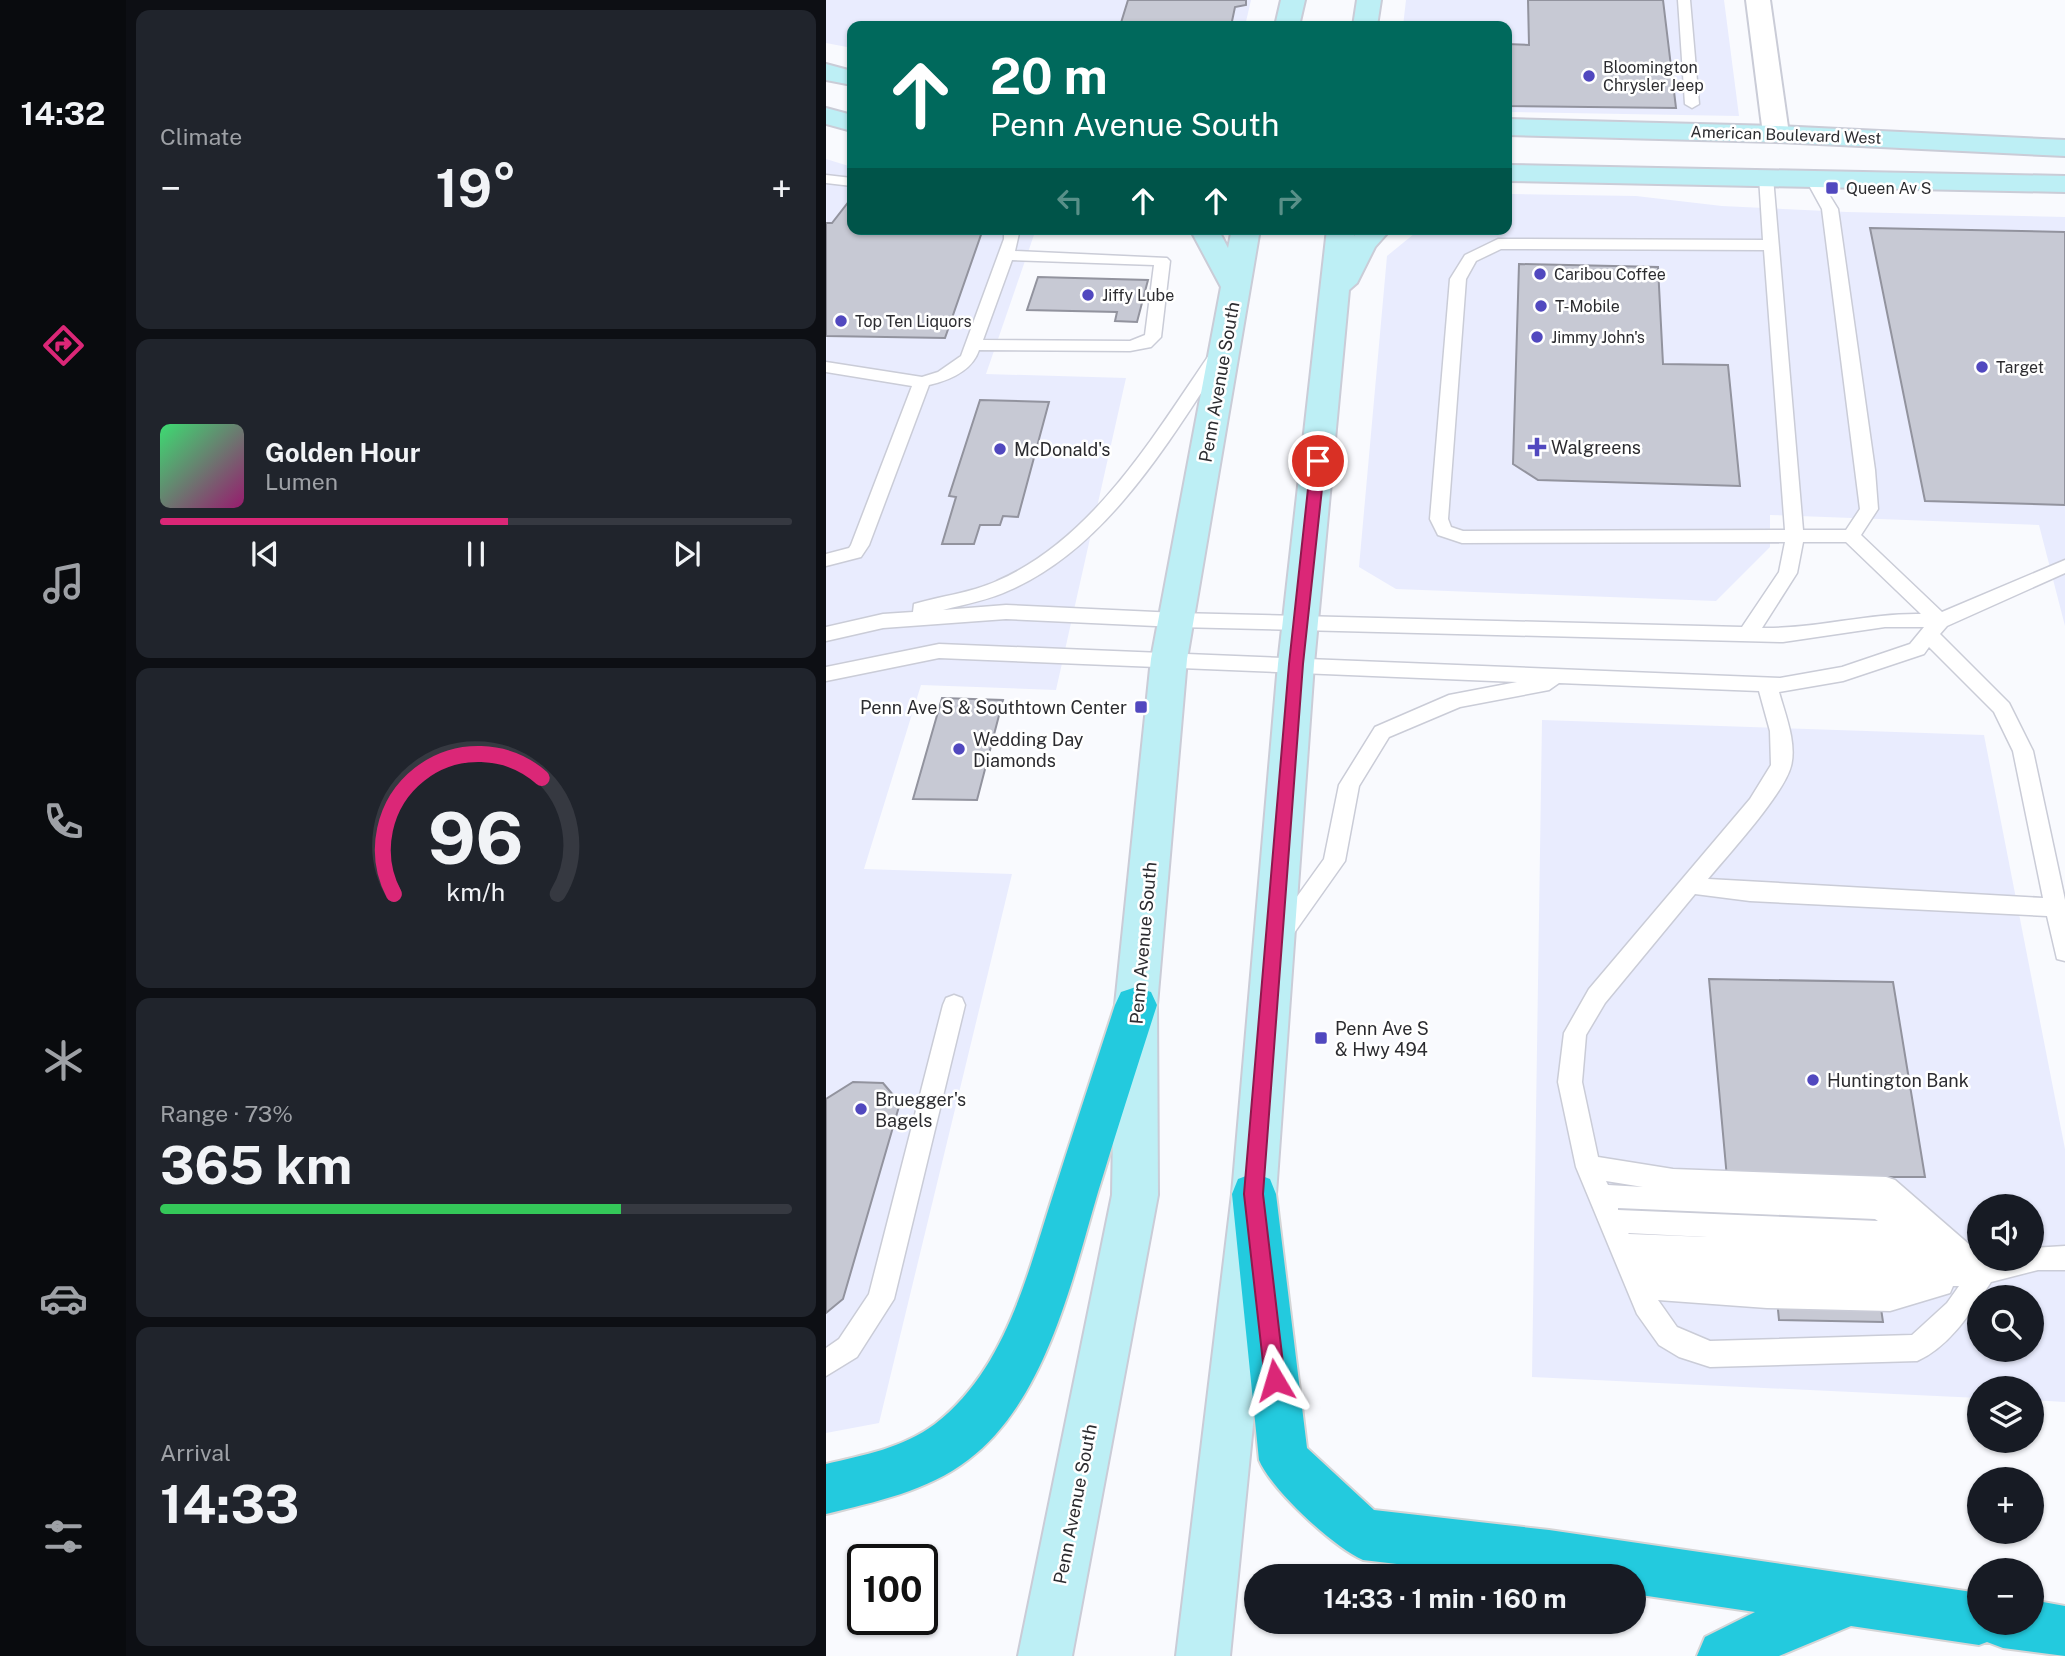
<!DOCTYPE html>
<html lang="en">
<head>
<meta charset="utf-8">
<style>
	:root { --surface:#171b24; --page:#20242c; --text:#f1f3f6; --muted:#9ea1a6; --line:#363941; --accent:#db2777 }
	body { margin:0; font-family:"Public Sans",sans-serif; background:var(--page); color:var(--text); height:100vh; display:flex; flex-direction:column; font-size:26px; white-space:nowrap }
	* { box-sizing:border-box; margin:0 }
	p { font-size:23px; color:var(--muted) }
	.icon { flex:none; width:38px; height:38px; fill:none; stroke:currentColor; stroke-width:2; stroke-linecap:round; stroke-linejoin:round }
	.map { position:relative; flex:1; overflow:hidden }
	.sheet { display:flex; flex-direction:column; gap:10px; padding:10px; background:#0d0f14; width:700px }
	.sheet>* { flex:none }
	.banner { position:absolute; left:21px; top:21px; width:665px; height:214px; border-radius:14px; box-shadow:0 2px 5px #0004; background:#00695c; color:#fff; overflow:hidden }
	.fabs { position:absolute; left:1141px; top:1194px; display:grid; gap:14px }
	.fabs a { display:grid; place-items:center; width:77px; height:77px; border-radius:50%; background:var(--surface); box-shadow:0 2px 5px #0004; font-size:35px }
	.speed { position:absolute; left:21px; top:1544px; display:flex; gap:14px; font-size:35px; font-weight:700; text-align:center }
	.speed>* { display:grid; place-content:center; width:91px; height:91px; border-radius:50%; background:var(--surface); box-shadow:0 2px 5px #0004; line-height:1 }
	.speed .limit { border:4px solid #111; border-radius:10px; background:#fff; color:#111 }
	.pin { position:absolute; display:grid; place-items:center; width:60px; height:60px; color:#fff; margin:-30px; border:4px solid #fff; border-radius:50%; box-shadow:0 2px 7px #0007 }
	.me { position:absolute; width:77px; margin:-38px; rotate:353deg; stroke-linejoin:round; filter:drop-shadow(0 0 5px #0008) }
	.turn { display:flex; align-items:center; gap:24px; height:147px; padding:0 28px; font-size:32px }
	.turn .icon { width:91px; height:91px; stroke-width:2.5 }
	.turn b { display:block; font-size:49px; line-height:60px }
	.lanes { display:flex; align-items:center; height:66px; padding:0 28px; background:#0003; justify-content:center; gap:35px; direction:ltr }
	.lanes .off { opacity:.35 }
	.big { font-size:52px; font-weight:700; line-height:1.1 }
	.sheet .widget { flex:1; display:flex; flex-direction:column; justify-content:center; gap:10px; min-width:0; padding:0 24px; border-radius:14px; background:var(--page) }
	.sheet .dial { align-items:center; gap:0 }
	.dial svg { height:182px; overflow:visible; fill:none; stroke:var(--line); stroke-width:7; stroke-linecap:round; text-anchor:middle }
	.dial text { fill:var(--text); stroke:none }
	.song { display:flex; align-items:center; gap:21px }
	.cover { width:84px; height:84px; border-radius:10px; background:linear-gradient(135deg,hsl(140 70% 55%),hsl(320 70% 35%)) }
	.played { height:7px; border-radius:4px; background:linear-gradient(90deg,var(--accent) 55%,var(--line) 55%) }
	.keys { display:flex; justify-content:space-around; direction:ltr }
	.heat { display:flex; justify-content:space-between; align-items:center; font-size:38px; direction:ltr }
	.charge { height:10px; border-radius:5px; background:linear-gradient(90deg,#34c759 73%,var(--line) 0) }
	.trip { position:absolute; left:418px; top:1564px; width:402px; height:70px; border-radius:35px; background:var(--surface); box-shadow:0 2px 5px #0004; font-weight:700; line-height:70px; text-align:center }
	main { display:flex; flex:1; min-height:0 }
	.dock { display:flex; flex-direction:column; width:126px; justify-content:space-around; align-items:center; background:#090b0e; color:var(--muted) }
	.dock .icon { width:49px; height:49px }
	.dock .on { color:var(--accent) }
	.dock b { font-size:32px; color:var(--text) }
	.map>svg:first-child { display:block }
	.built { fill:#e9ecfe; fill-rule:evenodd }
	.building { fill:#c7c9d4; stroke:#92939e; stroke-width:2 }
	.lines { fill:none; stroke-linecap:round; stroke-linejoin:round }
	.service-casing { stroke:#caccd7; stroke-width:3 }
	.minor-casing { stroke:#caccd7; stroke-width:4 }
	.secondary-casing { stroke:#caccd7; stroke-width:4 }
	.motorway-casing { stroke:#d5d5d6; stroke-width:4 }
	.service { fill:#fff; fill-rule:evenodd }
	.minor { fill:#fff; fill-rule:evenodd }
	.secondary { fill:#bdeff5; fill-rule:evenodd }
	.motorway { fill:#23cade; fill-rule:evenodd }
	.route { fill:#db2777; stroke:#8e194d; stroke-width:2 }
	.poi-dot { fill:#5148bf; stroke:#fff; stroke-width:2.5 }
	.labels { text-anchor:middle; dominant-baseline:central; stroke-width:5; stroke-linejoin:round; paint-order:stroke }
	.far-poi-label { font-size:16px; fill:#2c2c30; stroke:#fff; text-anchor:start }
	.far-street-label { font-size:16px; fill:#2c2c30; stroke:#fff }
	.street-label { font-size:18px; fill:#2c2c30; stroke:#fff }
	.poi-label { font-size:18px; fill:#2c2c30; stroke:#fff; text-anchor:start }
</style>
</head>
<body>
<main>
<nav class="dock">
<b>14:32</b>
<svg class="icon on" aria-label="directions" viewBox="0 0 24 24"><path d="M12 3l9 9-9 9-9-9zM9 14v-3h6M13 9l2 2-2 2"/></svg>
<svg class="icon" aria-label="music" viewBox="0 0 24 24"><path d="M9 18V5l10-2v13"/><circle cx="6" cy="18" r="3"/><circle cx="16" cy="16" r="3"/></svg>
<svg class="icon" aria-label="phone" viewBox="0 0 24 24"><path d="M5 4h4l2 5-3 2q2 4 5 5l2-3 5 2v4C11 20 4 13 5 4z"/></svg>
<svg class="icon" aria-label="climate" viewBox="0 0 24 24"><path d="M12 3v18M4 7l16 10M4 17L20 7"/></svg>
<svg class="icon" aria-label="car" viewBox="0 0 24 24"><path d="M5 17H2v-5l4-1 3-4h7l3 4 3 1v5h-3M9 17h6M6 11h13"/><circle cx="7" cy="17" r="2"/><circle cx="17" cy="17" r="2"/></svg>
<svg class="icon" aria-label="filters" viewBox="0 0 24 24"><path d="M4 7h16M4 17h16"/><circle cx="9" cy="7" r="2"/><circle cx="15" cy="17" r="2"/></svg>
</nav>
<section class="sheet">
<div class="widget"><p>Climate</p>
<div class="heat"><a>−</a><b class="big">19°</b><a>+</a></div>
</div>
<div class="widget">
<div class="song"><i class="cover"></i><div><b>Golden Hour</b><p>Lumen</p></div></div>
<div class="played"></div>
<div class="keys"><svg class="icon" aria-label="previous" viewBox="0 0 24 24"><path d="M18 5L8 12l10 7zM5 5v14"/></svg><svg class="icon" aria-label="pause" viewBox="0 0 24 24"><path d="M8 5v14M16 5v14"/></svg><svg class="icon" aria-label="next" viewBox="0 0 24 24"><path d="M6 5l10 7-10 7zM19 5v14"/></svg></div>
</div>
<div class="widget dial"><svg viewBox="0 0 100 80">
<path d="M14 69A42 42 0 1 1 86 69"/>
<path d="M14 69A42 42 0 0 1 79 18" stroke="#db2777"/>
<text x="50" y="56" font-size="32" font-weight="700">96</text>
<text x="50" y="72" font-size="11">km/h</text>
</svg></div>
<div class="widget"><p>Range · 73%</p><b class="big">365 km</b><div class="charge"></div></div>
<div class="widget"><p>Arrival</p><b class="big">14:33</b></div>
</section>
<div class="map">
<svg width="1239" height="1656" viewBox="0 0 1239 1656">
	<rect width="100%" height="100%" fill="#f9fafe"/>
	<path class="built" d="M0,0H425L419,26H26V48L0,43Z
		M580,0H898L913,116L681,112V26H577Z
		M0,159L26,167V229H210L160,374L300,378L230,690L95,685L38,869L186,874L53,1423L0,1433Z
		M686,194L810,196L896,206L1021,212L1239,217V626L1213,525L944,515V547L890,601L570,589L533,567L561,256L594,229H681V195Z
		M716,720L1158,735L1239,1149V1402L1206,1400V1388H1153V1398L706,1377ZM1153,1206H1206V1258H1153ZM1153,1297H1206V1349H1153Z"/>
	<path class="building" d="M302,0H420V5L409,7L405,26H294Z
		M702,0H837L850,108L681,106V44L703,45Z
		M24,200L26,229H157L119,338L0,336V223H6Z
		M1044,228L1239,232V505L1099,501Z
		M693,264L832,267L837,364L902,365L914,486L712,480L687,464Z
		M212,277L322,280L311,322L289,321L291,312L201,310Z
		M154,400L223,402L192,517L177,516L174,525H154L148,544H116L130,497L123,496Z
		M116,698L177,700L151,800L87,799Z
		M883,979L1067,982L1099,1177H1036L1057,1322L953,1320L939,1179L901,1178Z
		M27,1082L57,1083L74,1103L17,1299L0,1313V1099Z"/>
	<g class="lines">
		<defs>
			<path id="service" d="M852,0H864L873,104L866,108L859,104Z
				M940,173L947,177L977,530H1020L1034,509L996,209L979,178L986,174L991,175L1012,209L1049,470L1052,509L1035,535L1116,612L1239,560V573L1121,626L1114,634L1183,703L1207,751L1239,900V961L1231,959L1221,916L924,901L869,894L779,1003L760,1035L756,1082L772,1157L847,1169L1060,1177L1069,1180L1153,1253V1258H1206V1248L1239,1246V1270H1212L1165,1282C1147,1309 1124,1347 1091,1361L884,1367L853,1357L833,1345L811,1314L750,1167L732,1082L738,1033L763,989L924,799L945,765L944,731L933,691L733,683L723,690L634,707L563,737L533,786L519,861L461,943L453,946L445,943L442,937L498,859L513,785L549,727L623,695L691,682L113,658L0,681V667L113,644L954,678L1016,667L1084,644L1098,627H1059L957,642L351,627L180,619L57,628L0,641V627L57,614L87,612L88,604C115,596 145,593 171,581C270,538 331,430 390,345L396,344L404,349C346,436 284,546 184,590C163,600 140,604 117,610L180,605L351,613L916,627L953,572L959,542L636,543L612,535L604,519L624,279L639,255L672,239L937,240L933,177ZM675,249L938,250L959,530L637,531L625,527L622,519L640,279L650,261ZM977,542H1020L1095,614C1041,613 989,629 936,628L971,573ZM1103,647L1168,712L1187,751L1217,898L882,879C902,855 958,794 965,766C971,743 959,714 953,692L1017,681L1098,654ZM780,1181L817,1187L782,1185ZM792,1208L1049,1219L1052,1221L792,1210ZM802,1233L881,1237L803,1234ZM1127,1286H1133L1121,1303L1086,1335L884,1341L851,1327L832,1300L941,1308L1064,1311L1124,1293Z
				M0,175L26,178V186L0,183Z
				M178,229H194L189,251L341,258L344,261L335,337L325,347L304,351L153,350C146,371 124,380 103,385L43,545L35,557L0,566V554L23,548L25,545L86,386L0,372V362L96,377L112,372L135,356L178,239ZM186,260L328,265L319,335L304,341L157,340Z
				M128,995L136,998L139,1005L68,1299L31,1357L0,1376V1348L13,1339L43,1294L117,1005L120,998Z"/>
			<path id="minor" d="M920,0H944L963,134L959,140H941L937,134Z"/>
			<path id="secondary" d="M455,0H479L473,26H449Z
				M531,0H555L551,26H527Z
				M0,64L26,71V85L0,80Z
				M0,108L26,115V131L0,124Z
				M681,119L950,126L1239,140V156L950,142L681,135Z
				M681,165L1239,176V192L681,181Z
				M364,229H392L402,248L406,229H434L361,659L331,1005L332,1195L246,1656H192L286,1195L289,1005L325,659L395,287Z
				M501,229H529L528,236L535,229H565L549,247L531,283L523,290L488,664L450,1194L404,1656H350L406,1194L452,664Z"/>
			<path id="motorway" d="M310,987L325,992L331,1005C311,1067 291,1130 272,1192C246,1280 220,1401 142,1460C102,1491 49,1502 0,1514V1464C38,1455 77,1448 109,1424C181,1368 201,1274 228,1192C248,1129 269,1067 289,1005L295,992Z
				M428,1173L444,1179L450,1194L481,1448L548,1510L723,1530L1153,1593V1622H1206V1600L1239,1606V1656L1177,1648L1161,1642L1153,1645L1025,1626L953,1656H871L879,1637L929,1612L808,1594V1577H681L537,1560C507,1547 445,1489 433,1460L406,1194L412,1179Z"/>
		</defs>
		<use href="#service" class="service-casing"/>
		<use href="#minor" class="minor-casing"/>
		<use href="#secondary" class="secondary-casing"/>
		<use href="#motorway" class="motorway-casing"/>
		<use href="#service" class="service"/>
		<use href="#minor" class="minor"/>
		<use href="#secondary" class="secondary"/>
		<use href="#motorway" class="motorway"/>
	</g>
	<path class="route" d="M492,457L499,461L477,664L437,1194L459,1380L456,1387L449,1390L442,1387L439,1380L418,1194L463,664L485,461Z"/>
	<g class="poi-dot">
		<circle cx="763" cy="76" r="7"/>
		<rect x="999" y="181" width="14" height="14" rx="3.5"/>
		<circle cx="714" cy="274" r="7"/>
		<circle cx="262" cy="295" r="7"/>
		<circle cx="715" cy="306" r="7"/>
		<circle cx="15" cy="321" r="7"/>
		<circle cx="711" cy="337" r="7"/>
		<circle cx="1156" cy="367" r="7"/>
		<path d="M707.5 436.5h7v7h7v7h-7v7h-7v-7h-7v-7h7z"/>
		<circle cx="174" cy="449" r="7"/>
		<rect x="308" y="700" width="14" height="14" rx="3.5"/>
		<circle cx="133" cy="749" r="7"/>
		<rect x="488" y="1031" width="14" height="14" rx="3.5"/>
		<circle cx="987" cy="1080" r="7"/>
		<circle cx="35" cy="1109" r="7"/>
	</g>
	<g class="labels">
		<g class="far-poi-label">
			<text x="777" y="67">Bloomington<tspan x="777" dy="18">Chrysler Jeep</tspan></text>
			<text x="1020" y="188">Queen Av S</text>
			<text x="728" y="274">Caribou Coffee</text>
			<text x="276" y="295">Jiffy Lube</text>
			<text x="729" y="306">T-Mobile</text>
			<text x="29" y="321">Top Ten Liquors</text>
			<text x="725" y="337">Jimmy John's</text>
			<text x="1170" y="367">Target</text>
		</g>
		<g class="far-street-label">
			<text transform="translate(960 135) rotate(2)">American Boulevard West</text>
		</g>
		<g class="street-label">
			<text transform="translate(393 382) rotate(-80)">Penn Avenue South</text>
			<text transform="translate(317 943) rotate(-85)">Penn Avenue South</text>
			<text transform="translate(249 1504) rotate(-79)">Penn Avenue South</text>
		</g>
		<g class="poi-label">
			<text x="725" y="447">Walgreens</text>
			<text x="188" y="449">McDonald's</text>
			<text x="301" y="707" text-anchor="end">Penn Ave S &amp; Southtown Center</text>
			<text x="147" y="739">Wedding Day<tspan x="147" dy="21">Diamonds</tspan></text>
			<text x="509" y="1028">Penn Ave S<tspan x="509" dy="21">&amp; Hwy 494</tspan></text>
			<text x="1001" y="1080">Huntington Bank</text>
			<text x="49" y="1099">Bruegger's<tspan x="49" dy="21">Bagels</tspan></text>
		</g>
	</g>
</svg>
<div class="fabs">
<a><svg class="icon" aria-label="sound" viewBox="0 0 24 24"><path d="M4 9h4l5-4v14l-5-4H4zM17 9q2 3 0 6"/></svg></a>
<a><svg class="icon" aria-label="search" viewBox="0 0 24 24"><circle cx="10" cy="10" r="6"/><path d="M15 15l6 6"/></svg></a>
<a><svg class="icon" aria-label="layers" viewBox="0 0 24 24"><path d="M12 4l9 5-9 5-9-5zM3 14l9 5 9-5"/></svg></a>
<a>+</a>
<a>−</a>
</div>
<div class="speed"><div class="limit">100</div></div>
<div class="pin" style="left:492px;top:461px;background:#d93025"><svg class="icon" aria-label="arrive" viewBox="0 0 24 24"><path d="M6 21V4h12l-3 4 3 4H6"/></svg></div>
<svg class="me" style="left:449px;top:1380px" viewBox="-20 -20 40 40"><path d="M0-17L14 15 0 8-14 15z" fill="#db2777" stroke="#fff" stroke-width="4"/></svg>
<div class="trip">14:33 · 1 min · 160 m</div>
<div class="banner">
<div class="turn"><svg class="icon" aria-label="ahead" viewBox="0 0 24 24"><path d="M12 20V5M6 11l6-6 6 6"/></svg><div><b>20 m</b>Penn Avenue South</div></div>
<div class="lanes"><svg class="icon off" aria-label="left" viewBox="0 0 24 24"><path d="M17 20v-9H6M10 6l-5 5 5 5"/></svg><svg class="icon" aria-label="ahead" viewBox="0 0 24 24"><path d="M12 20V5M6 11l6-6 6 6"/></svg><svg class="icon" aria-label="ahead" viewBox="0 0 24 24"><path d="M12 20V5M6 11l6-6 6 6"/></svg><svg class="icon off" aria-label="right" viewBox="0 0 24 24"><path d="M7 20v-9h11M14 6l5 5-5 5"/></svg></div>
</div>
</div>
</main>
</body>
</html>
